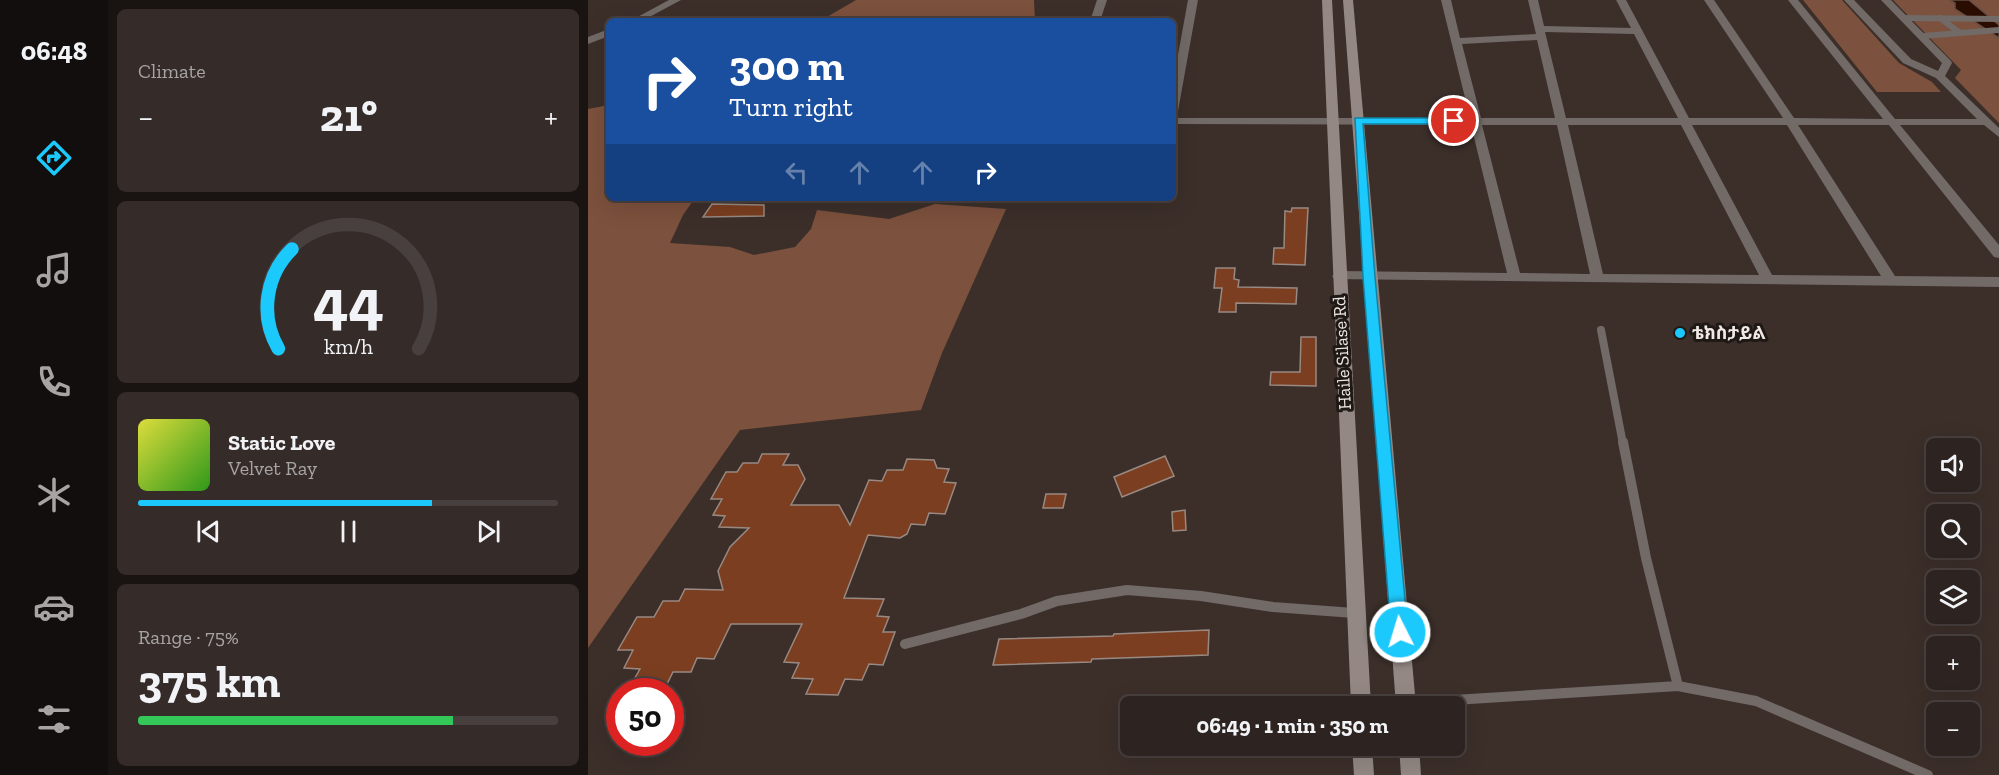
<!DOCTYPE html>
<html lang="en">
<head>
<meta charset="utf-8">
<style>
	:root { --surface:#2d2320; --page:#352b29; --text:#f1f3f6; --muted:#a7a4a5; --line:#48403e; --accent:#1cc9fc }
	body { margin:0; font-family:"Zilla Slab","Noto Sans Ethiopic",serif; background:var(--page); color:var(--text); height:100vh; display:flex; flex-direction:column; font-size:22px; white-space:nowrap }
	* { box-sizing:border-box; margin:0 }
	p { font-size:20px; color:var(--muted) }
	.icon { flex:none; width:33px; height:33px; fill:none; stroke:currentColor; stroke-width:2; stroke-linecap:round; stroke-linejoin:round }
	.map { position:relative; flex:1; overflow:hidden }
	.panel { display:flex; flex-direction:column; gap:9px; padding:9px; background:#191312; width:480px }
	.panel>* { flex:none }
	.banner { position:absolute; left:18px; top:18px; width:570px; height:183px; border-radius:9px; box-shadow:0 6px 24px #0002,0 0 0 2px var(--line); background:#1a4fa0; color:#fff; overflow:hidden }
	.tools { position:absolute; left:1338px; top:438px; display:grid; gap:12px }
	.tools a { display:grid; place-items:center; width:54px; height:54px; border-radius:9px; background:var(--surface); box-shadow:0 6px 24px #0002,0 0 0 2px var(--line); font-size:30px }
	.speed { position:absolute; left:18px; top:678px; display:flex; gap:12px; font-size:30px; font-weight:700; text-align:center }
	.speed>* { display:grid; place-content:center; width:78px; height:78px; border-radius:50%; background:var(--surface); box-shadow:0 6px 24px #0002,0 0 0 2px var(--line); line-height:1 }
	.speed .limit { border:9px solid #d22; background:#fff; color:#111 }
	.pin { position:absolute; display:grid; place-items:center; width:51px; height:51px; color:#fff; margin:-26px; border:3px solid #fff; border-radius:50%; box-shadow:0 2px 6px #0007 }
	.me { position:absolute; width:66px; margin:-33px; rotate:355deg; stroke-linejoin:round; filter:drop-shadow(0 0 4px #0008) }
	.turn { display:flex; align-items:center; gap:21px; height:126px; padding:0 24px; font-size:27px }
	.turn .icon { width:78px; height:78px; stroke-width:2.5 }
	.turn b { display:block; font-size:42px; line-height:51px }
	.lanes { display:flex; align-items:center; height:57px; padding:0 24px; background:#0003; justify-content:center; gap:30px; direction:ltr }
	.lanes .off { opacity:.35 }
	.big { font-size:45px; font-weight:700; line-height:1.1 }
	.panel .widget { flex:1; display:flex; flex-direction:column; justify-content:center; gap:9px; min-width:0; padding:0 21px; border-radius:9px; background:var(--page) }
	.panel .dial { align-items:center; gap:0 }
	.dial svg { height:156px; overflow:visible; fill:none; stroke:var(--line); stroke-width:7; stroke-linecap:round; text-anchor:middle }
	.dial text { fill:var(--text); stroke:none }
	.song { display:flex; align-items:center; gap:18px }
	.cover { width:72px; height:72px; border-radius:9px; background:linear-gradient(135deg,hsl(60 70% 55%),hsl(110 70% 35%)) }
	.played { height:6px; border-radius:3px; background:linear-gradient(90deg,var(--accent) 70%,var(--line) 70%) }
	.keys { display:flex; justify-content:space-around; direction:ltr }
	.heat { display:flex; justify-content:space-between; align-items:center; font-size:33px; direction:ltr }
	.charge { height:9px; border-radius:4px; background:linear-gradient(90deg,#34c759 75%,var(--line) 0) }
	.trip { position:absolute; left:532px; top:696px; width:345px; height:60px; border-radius:9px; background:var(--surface); box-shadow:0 6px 24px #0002,0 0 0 2px var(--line); font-weight:700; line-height:60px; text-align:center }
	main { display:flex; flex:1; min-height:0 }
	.tab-bar { display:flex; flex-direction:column; width:108px; justify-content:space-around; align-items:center; background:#120e0d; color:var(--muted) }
	.tab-bar .icon { width:42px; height:42px }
	.tab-bar .selected { color:var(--accent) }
	.tab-bar b { font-size:27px; color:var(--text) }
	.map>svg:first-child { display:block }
	.green { fill:#7c513d }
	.water { fill:#2b0c00; stroke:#664e45; stroke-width:1.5 }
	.building { fill:#7b3e20; stroke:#988982; stroke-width:1.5 }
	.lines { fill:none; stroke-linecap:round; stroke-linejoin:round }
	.lane-far2 { stroke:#716a67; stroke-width:6 }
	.lane-far1 { stroke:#716a67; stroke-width:8 }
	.lane { stroke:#716a67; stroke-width:10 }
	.street { fill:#716a67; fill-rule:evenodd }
	.secondary { fill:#938884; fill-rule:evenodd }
	.route { fill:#1cc9fc; stroke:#1283a4; stroke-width:1.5 }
	.poi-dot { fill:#1cc9fc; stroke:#1f1916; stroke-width:2 }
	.labels { text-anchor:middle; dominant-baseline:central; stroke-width:6; stroke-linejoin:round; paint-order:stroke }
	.poi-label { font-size:18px; font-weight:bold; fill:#f1e9e5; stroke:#1f1916; text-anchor:start }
	.street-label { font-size:18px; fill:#f1e9e5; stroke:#1f1916 }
</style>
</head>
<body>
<main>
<nav class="tab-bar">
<b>06:48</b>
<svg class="icon selected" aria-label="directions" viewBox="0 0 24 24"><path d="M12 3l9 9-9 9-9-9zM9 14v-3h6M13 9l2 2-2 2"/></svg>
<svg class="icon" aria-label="music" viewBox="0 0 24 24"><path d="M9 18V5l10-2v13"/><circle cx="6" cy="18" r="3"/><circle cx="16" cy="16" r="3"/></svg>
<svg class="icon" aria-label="phone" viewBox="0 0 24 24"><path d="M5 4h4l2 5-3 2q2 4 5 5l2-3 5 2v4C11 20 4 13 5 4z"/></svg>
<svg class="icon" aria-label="climate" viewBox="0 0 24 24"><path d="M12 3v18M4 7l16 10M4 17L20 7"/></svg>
<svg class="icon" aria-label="car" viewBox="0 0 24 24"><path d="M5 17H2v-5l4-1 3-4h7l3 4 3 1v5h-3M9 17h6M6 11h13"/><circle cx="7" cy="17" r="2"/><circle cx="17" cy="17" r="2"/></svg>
<svg class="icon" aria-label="filters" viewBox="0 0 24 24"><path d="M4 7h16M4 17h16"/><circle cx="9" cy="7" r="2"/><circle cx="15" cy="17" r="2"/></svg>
</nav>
<section class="panel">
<div class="widget"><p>Climate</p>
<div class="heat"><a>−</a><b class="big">21°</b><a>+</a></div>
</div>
<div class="widget dial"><svg viewBox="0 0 100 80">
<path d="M14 69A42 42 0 1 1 86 69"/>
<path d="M14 69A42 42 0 0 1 21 18" stroke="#1cc9fc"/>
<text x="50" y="56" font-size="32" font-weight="700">44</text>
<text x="50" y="72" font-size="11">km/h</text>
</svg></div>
<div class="widget">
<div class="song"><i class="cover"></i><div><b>Static Love</b><p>Velvet Ray</p></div></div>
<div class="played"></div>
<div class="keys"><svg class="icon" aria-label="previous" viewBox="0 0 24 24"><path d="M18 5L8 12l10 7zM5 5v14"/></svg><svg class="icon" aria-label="pause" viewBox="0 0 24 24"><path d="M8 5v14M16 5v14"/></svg><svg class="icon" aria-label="next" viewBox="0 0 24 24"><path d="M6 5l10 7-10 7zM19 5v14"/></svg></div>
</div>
<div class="widget"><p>Range · 75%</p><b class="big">375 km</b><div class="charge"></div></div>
</section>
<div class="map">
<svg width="1411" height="775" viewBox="0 0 1411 775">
	<rect width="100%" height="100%" fill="#3c2f2a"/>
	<path class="green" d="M268,0H446L447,21H232Z
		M1215,0H1254L1311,63L1344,82L1353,92H1289Z
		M1305,0H1411V123L1367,78L1373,70Z
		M21,105V198H107L95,215L82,243L142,247L166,255L207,247L223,229L229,210L301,219L347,204L418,209L354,353L333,410L152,430L0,648V109Z"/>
	<path class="water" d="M1361,0H1381L1411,25V38L1367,9V3Z"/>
	<path class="building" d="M124,204L176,205V216L115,217Z
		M704,208H720L717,265L685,264L686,248H696L697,211L703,212Z
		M628,268H647L646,279L651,280L650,287L709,288L708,304L648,303V312H631L634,288H626Z
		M713,337H728V386L682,385L683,372H712Z
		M174,454H201L195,465H210L217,479L203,505H251L262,525L281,480L294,481L299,470H315L319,459L346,460L349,468L361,469L356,482L368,483L357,514L341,513L337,525L323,524L319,534L312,538L280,535L256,598L296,599L289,616L301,617L295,632H307L295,665L281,664L274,680L257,679L250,695L218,694L225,679L204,678L211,663L196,662L214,624H143L126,659L109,658L103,672H85L79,684L44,683L52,669L36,668L45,650H30L49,617H66L75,601H91L97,589L135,590L130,571L142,547L161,528L131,527L137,516L125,515L134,499H123L138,472H149L155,463H170Z
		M577,456L586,476L534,497L526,477Z
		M458,494H478L475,508H455Z
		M597,510L598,530L585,531L584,512Z
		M621,630L620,655L504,659L503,662L405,665L411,639L525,636L526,634Z"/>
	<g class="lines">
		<path class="lane-far2" d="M1316,18L1411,19
			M1352,18L1372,33
			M1335,36L1411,30"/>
		<path class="lane-far1" d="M1013,330L1035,444"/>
		<path class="lane" d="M1035,442L1058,558L1090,686
			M317,644L433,614L469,601L539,590L613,596L685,607L766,613
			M773,703H818L1090,686L1168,701L1340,775"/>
		<path class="street" d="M81,0H93L54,21H42Z
			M509,0H519L512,21H502Z
			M600,0H610L590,111L585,114V82Z
			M853,0H863L872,38L948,34L940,0H950L956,26L1043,28L1028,0H1038L1101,118H1195L1116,0H1126L1206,118L1295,119L1200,0H1210L1307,119H1389L1348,78L1315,63L1256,0H1266L1323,59L1350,71L1354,63L1293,0H1303L1363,61L1364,63L1357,76L1411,128V137L1396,125H1312L1411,245V258L1406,257L1301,125H1210L1307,276L1411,277V287L746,279L744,276L751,271L919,273L883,125L585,124V118H882ZM957,32L1046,34L1090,118H978ZM949,40L967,118H893L874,44ZM894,125H969L1002,274L932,273ZM980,125H1093L1171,275L1015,274ZM1104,125H1199L1293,276L1184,275Z
			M21,29V36L0,44V37Z"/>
		<path class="secondary" d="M734,0H744L783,706H763Z
			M755,0H765L828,706H808Z
			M764,746H784L786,775H766Z
			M811,746H831L833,775H813Z"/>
	</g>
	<path class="route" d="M767,118H866L871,121L866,124H775L787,277L820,632L818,638L812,640L806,638L803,632L775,277Z"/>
	<circle class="poi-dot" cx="1092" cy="333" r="6"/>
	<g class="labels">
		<g class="poi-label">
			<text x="1104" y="333">ቴክስታይል</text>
		</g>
		<g class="street-label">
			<text transform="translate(754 353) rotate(-93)">Haile Silase Rd</text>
		</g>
	</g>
</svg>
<div class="tools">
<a><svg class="icon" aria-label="sound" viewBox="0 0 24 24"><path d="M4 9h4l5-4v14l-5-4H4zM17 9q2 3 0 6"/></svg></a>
<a><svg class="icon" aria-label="search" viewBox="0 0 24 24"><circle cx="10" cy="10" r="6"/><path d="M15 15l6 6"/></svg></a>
<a><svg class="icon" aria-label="layers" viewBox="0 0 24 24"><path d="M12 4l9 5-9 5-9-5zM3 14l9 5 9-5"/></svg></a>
<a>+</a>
<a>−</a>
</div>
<div class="speed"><div class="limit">50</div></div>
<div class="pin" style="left:866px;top:121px;background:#d93025"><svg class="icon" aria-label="arrive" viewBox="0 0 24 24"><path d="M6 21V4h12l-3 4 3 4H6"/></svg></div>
<svg class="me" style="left:812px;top:632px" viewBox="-20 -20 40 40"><circle r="17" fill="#1cc9fc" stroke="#fff" stroke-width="3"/><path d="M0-11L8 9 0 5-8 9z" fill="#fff"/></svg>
<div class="trip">06:49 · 1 min · 350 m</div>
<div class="banner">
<div class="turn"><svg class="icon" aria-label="right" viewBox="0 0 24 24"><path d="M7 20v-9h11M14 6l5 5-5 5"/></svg><div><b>300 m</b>Turn right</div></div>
<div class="lanes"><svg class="icon off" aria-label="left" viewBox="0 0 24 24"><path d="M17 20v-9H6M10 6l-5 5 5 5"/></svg><svg class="icon off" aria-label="ahead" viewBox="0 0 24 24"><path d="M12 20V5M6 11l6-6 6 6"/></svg><svg class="icon off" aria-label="ahead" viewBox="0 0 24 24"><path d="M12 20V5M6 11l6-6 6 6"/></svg><svg class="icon" aria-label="right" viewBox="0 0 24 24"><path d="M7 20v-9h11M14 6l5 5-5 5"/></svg></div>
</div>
</div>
</main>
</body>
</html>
